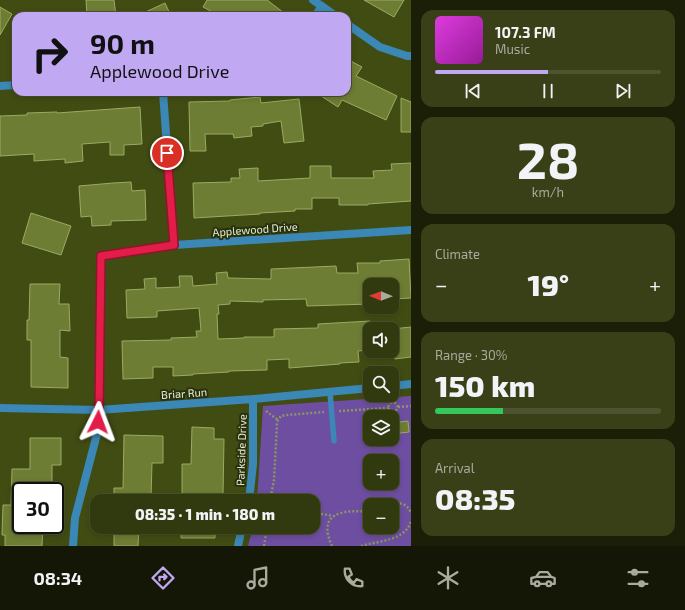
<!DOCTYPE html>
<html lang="en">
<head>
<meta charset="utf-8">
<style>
	:root { --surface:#31390e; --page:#394017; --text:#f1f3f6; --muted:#a8ac9e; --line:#4c532e; --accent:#c1a8f3 }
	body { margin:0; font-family:"Exo 2",sans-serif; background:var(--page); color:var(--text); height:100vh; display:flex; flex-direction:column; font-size:15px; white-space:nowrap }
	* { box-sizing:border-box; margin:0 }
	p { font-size:13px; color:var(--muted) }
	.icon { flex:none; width:22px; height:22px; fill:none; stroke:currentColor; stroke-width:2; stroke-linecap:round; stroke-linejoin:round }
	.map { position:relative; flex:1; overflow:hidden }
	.drawer { display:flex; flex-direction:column; gap:10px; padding:10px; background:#1b1f08; width:274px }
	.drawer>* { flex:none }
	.guide { position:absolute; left:12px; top:12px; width:339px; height:84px; border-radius:12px; box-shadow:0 2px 6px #0003,0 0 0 1px var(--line); background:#c1a8f3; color:#111; overflow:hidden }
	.needle { width:26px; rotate:271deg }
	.fabs { position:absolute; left:363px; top:278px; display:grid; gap:8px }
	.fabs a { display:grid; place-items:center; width:36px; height:36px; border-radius:8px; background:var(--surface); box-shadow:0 2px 6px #0003,0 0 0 1px var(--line); font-size:20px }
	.speed { position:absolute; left:12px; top:482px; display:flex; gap:8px; font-size:20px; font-weight:700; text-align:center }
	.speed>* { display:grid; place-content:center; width:52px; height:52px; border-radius:50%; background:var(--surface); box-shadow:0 2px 6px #0003,0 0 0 1px var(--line); line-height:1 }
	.speed .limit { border:2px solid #111; border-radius:6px; background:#fff; color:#111 }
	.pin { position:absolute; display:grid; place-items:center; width:34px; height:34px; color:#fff; margin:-17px; border:2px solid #fff; border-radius:50%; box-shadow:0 1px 4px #0007 }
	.me { position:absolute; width:44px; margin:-22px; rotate:3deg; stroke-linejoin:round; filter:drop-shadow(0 0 3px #0008) }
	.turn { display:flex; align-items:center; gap:14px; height:84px; padding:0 12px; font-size:18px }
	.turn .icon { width:52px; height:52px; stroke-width:2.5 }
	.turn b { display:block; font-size:28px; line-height:34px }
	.big { font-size:30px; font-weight:800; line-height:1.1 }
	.drawer .tile { flex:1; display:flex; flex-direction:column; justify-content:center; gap:6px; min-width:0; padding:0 14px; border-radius:12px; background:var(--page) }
	.drawer .dial { align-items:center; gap:0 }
	.dial b { font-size:52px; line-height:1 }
	.song { display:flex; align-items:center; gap:12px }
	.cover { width:48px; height:48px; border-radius:6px; background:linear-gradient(135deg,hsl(300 70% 55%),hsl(300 70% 35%)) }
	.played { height:4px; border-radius:2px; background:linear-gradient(90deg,var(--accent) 50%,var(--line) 50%) }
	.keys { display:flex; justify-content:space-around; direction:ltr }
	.heat { display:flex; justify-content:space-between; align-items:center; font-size:22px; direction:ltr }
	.charge { height:6px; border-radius:3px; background:linear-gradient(90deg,#34c759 30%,var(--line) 0) }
	.trip { position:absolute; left:90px; top:494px; width:230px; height:40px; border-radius:12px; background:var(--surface); box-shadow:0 2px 6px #0003,0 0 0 1px var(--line); font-weight:800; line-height:40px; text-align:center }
	.menu { display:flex; height:64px; justify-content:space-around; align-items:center; background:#141706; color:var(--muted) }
	.menu .icon { width:28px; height:28px }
	.menu .on { color:var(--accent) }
	.menu b { font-size:18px; color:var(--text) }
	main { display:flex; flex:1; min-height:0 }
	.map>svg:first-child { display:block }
	.green { fill:#6e4ea1; fill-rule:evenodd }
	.building { fill:#6e7d34; stroke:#9bab62 }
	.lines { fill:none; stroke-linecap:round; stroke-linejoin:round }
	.path { stroke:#8b9565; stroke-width:2.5; stroke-dasharray:2 2; stroke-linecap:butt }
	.lane { stroke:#3b87b6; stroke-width:5.5 }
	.street { stroke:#3b87b6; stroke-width:8 }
	.route-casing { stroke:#92132f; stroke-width:10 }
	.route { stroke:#e11d48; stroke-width:7 }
	.labels { text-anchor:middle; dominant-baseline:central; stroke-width:4; stroke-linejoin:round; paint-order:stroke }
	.street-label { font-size:11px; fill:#e8f2cd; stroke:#293011 }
</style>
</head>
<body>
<main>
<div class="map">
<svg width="411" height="546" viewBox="0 0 411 546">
	<rect width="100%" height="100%" fill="#414c13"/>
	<path class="green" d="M411,396V546H248L253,527H313V501H257L263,406ZM370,417H392V439H370ZM370,461H392V483H370ZM370,505H392V527H370Z"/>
	<path class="building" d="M86,0H114L116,16H87Z
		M207,0H267L288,16H220L203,7Z
		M364,0H404L394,17Z
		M165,3L171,16H137Z
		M0,7L12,14L0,35Z
		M347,59L362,67L356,76L397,96L386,120L342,100L338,107L315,92H347Z
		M260,97L261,103L299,99L304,141L284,143L281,121L263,124V126L251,127L252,136L234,138L233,134H205L206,151H190L189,102L230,101V100Z
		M401,98L411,102V132H401Z
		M140,107L142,144L124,145V155H110V142L82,144L83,161L65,163V159L34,161V154L0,156V116L27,115V113L57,112V113Z
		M411,163V201L368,204V205H339V198H312V209H295V211L260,213V214L194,218L193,183L231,182V178H240L239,169L258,168V181L310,178V166H331V178H374L373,171L392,170L391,164Z
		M131,182L132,191L145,190L146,220L111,221V225L92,226L91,216L81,217L79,186L113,183Z
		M31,213L71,226L61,255L22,243Z
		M409,259L411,298L392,299V285H370V304L307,306L306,299L263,300V302L230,301V304L218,305L219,314H217L218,339L244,338V337H274V329L318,328V324L370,321V350L358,351L359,362L340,363V364L289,368V359L267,360V370L229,371V372L193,374V375L173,376V367H153V378L123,379L122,341L171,340V338L197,337L196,331H201L199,308L157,311V317L127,318L126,290L145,289L144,279L156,278V288L180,287L179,276H192L193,286L217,284L216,273L227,272L228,278L271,279V269L336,266L337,273H358L357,263H380V261Z
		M30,284H60L59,304H69L70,331L60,330V357L68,358V388L31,387V340H27V320H29Z
		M411,327V357L395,359L394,352H392V329Z
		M408,421L409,432L392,434V423Z
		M192,427L214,428V439H224L223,495L182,494V464H191Z
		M124,435L163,436V463H152L151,498L114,497V488H123Z
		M30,438H61V465H52V490H42V491H21V525H43L42,546H5V535H2L3,505H11L12,469H30Z
		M114,527H139L138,546H114Z
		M181,527H215V538H181Z"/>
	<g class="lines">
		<path class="path" d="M388.5 407a4.5 4.5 0 1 1 9 0a4.5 4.5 0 1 1-9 0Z
			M398,407L411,406
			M266,411L278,420
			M339,411L389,408
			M270,501L274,480L277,424L278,420L281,416L287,415L324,412
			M388,505C398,501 407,503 411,513
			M313,514H322L333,516
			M264,546L267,527
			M332,546C326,533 323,518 341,513C350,510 361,512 370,511
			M361,546C377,541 406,541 411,521"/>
		<path class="lane" d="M330,392L334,441"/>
		<path class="street" d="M313,0L336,16
			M315,16L322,6
			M347,24L380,47L407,56H411
			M0,86L16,85
			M163,92L174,245
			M392,386L411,384
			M0,408L99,410L253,399L370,388
			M249,501L253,464V399
			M73,546L75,518L97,434L99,410L101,256L174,245L411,230
			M238,546L242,527"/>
	</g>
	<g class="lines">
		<defs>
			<path id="route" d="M98,422L99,410L101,256L174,245L167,153"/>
		</defs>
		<use href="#route" class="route-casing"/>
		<use href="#route" class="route"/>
	</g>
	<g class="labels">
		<g class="street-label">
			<text transform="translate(255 229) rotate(-4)">Applewood Drive</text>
			<text transform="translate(184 393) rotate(-4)">Briar Run</text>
			<text transform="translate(241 450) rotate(-88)">Parkside Drive</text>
		</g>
	</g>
</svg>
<div class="fabs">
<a><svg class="needle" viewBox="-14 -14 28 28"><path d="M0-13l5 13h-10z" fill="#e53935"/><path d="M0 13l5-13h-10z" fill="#a8ac9e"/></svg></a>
<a><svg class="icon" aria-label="sound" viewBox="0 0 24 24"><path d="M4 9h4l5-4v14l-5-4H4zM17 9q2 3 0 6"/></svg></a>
<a><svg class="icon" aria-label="search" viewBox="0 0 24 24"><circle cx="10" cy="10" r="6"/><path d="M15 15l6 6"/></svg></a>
<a><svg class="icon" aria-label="layers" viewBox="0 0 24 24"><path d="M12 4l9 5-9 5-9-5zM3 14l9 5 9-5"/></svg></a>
<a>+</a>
<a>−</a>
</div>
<div class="speed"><div class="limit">30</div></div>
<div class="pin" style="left:167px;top:153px;background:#d93025"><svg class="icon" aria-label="arrive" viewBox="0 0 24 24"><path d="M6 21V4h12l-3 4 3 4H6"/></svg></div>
<svg class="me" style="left:98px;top:422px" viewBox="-20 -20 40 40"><path d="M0-17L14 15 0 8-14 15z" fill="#e11d48" stroke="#fff" stroke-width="4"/></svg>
<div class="trip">08:35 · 1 min · 180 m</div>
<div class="guide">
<div class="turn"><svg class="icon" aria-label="right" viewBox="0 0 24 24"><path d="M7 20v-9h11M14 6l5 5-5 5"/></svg><div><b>90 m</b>Applewood Drive</div></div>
</div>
</div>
<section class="drawer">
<div class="tile">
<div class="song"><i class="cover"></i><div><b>107.3 FM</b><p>Music</p></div></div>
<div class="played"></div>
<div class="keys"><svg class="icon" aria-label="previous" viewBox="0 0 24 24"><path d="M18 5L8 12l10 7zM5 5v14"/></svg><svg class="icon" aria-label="pause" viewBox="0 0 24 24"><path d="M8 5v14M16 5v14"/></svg><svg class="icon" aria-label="next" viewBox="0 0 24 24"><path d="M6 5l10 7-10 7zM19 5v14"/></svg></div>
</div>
<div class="tile dial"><b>28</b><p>km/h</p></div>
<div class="tile"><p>Climate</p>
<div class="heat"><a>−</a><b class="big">19°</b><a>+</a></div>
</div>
<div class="tile"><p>Range · 30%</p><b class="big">150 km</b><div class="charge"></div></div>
<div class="tile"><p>Arrival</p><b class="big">08:35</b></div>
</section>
</main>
<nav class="menu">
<b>08:34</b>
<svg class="icon on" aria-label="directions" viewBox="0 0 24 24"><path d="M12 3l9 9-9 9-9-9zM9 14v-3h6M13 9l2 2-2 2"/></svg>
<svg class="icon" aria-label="music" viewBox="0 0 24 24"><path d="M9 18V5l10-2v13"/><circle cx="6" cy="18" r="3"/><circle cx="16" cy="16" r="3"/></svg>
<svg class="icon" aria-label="phone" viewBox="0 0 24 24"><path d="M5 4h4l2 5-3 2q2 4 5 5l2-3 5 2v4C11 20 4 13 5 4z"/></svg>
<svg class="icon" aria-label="climate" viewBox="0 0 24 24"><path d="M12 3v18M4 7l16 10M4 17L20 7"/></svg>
<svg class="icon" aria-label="car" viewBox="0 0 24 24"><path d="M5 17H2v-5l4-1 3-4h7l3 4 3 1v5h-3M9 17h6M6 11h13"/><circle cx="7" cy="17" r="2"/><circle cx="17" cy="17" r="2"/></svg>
<svg class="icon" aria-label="filters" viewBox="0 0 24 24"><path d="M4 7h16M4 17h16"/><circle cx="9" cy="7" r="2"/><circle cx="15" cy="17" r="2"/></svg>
</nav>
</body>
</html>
